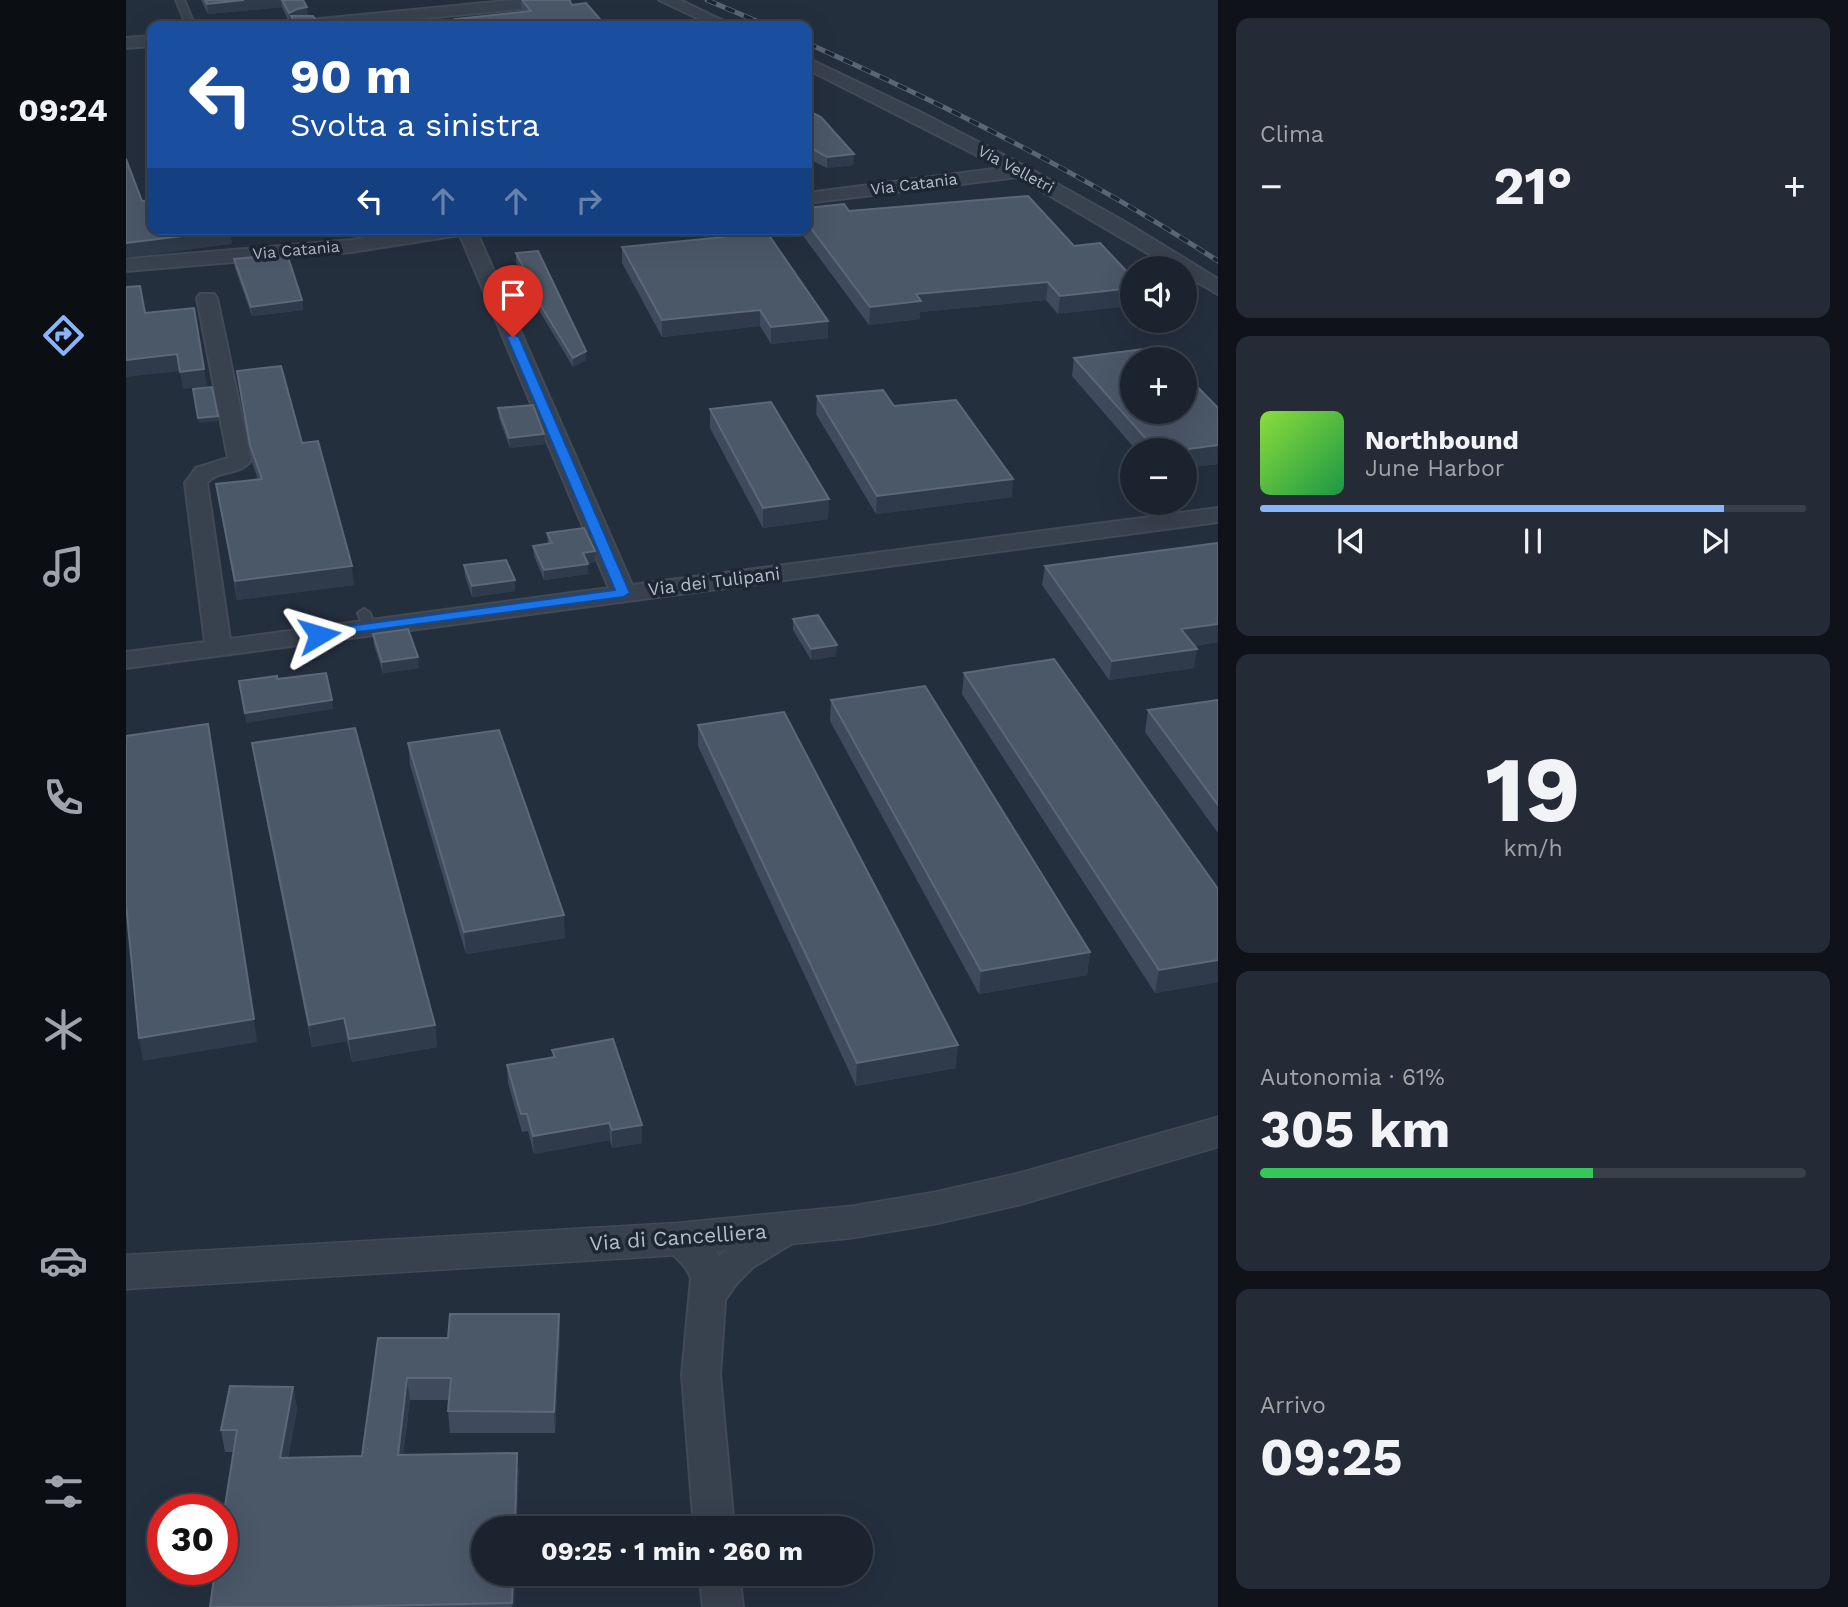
<!DOCTYPE html>
<html lang="it">
<head>
<meta charset="utf-8">
<style>
	:root { --surface:#1b232e; --page:#242b36; --text:#f1f3f6; --muted:#a0a4aa; --line:#39404a; --accent:#8ab4f8 }
	body { margin:0; font-family:"Work Sans",sans-serif; background:var(--page); color:var(--text); height:100vh; display:flex; flex-direction:column; font-size:26px; white-space:nowrap }
	* { box-sizing:border-box; margin:0 }
	p { font-size:23px; color:var(--muted) }
	.icon { flex:none; width:38px; height:38px; fill:none; stroke:currentColor; stroke-width:2; stroke-linecap:round; stroke-linejoin:round }
	.map { position:relative; flex:1; overflow:hidden }
	.sheet { display:flex; flex-direction:column; gap:18px; padding:18px; background:#0f1319; width:630px }
	.sheet>* { flex:none }
	.hud { position:absolute; left:21px; top:21px; width:665px; height:214px; border-radius:14px; box-shadow:0 7px 28px #0002,0 0 0 2px var(--line); background:#1a4fa0; color:#fff; overflow:hidden }
	.tools { position:absolute; left:994px; top:256px; display:grid; gap:14px }
	.tools a { display:grid; place-items:center; width:77px; height:77px; border-radius:50%; background:var(--surface); box-shadow:0 7px 28px #0002,0 0 0 2px var(--line); font-size:35px }
	.speed { position:absolute; left:21px; top:1494px; display:flex; gap:14px; font-size:35px; font-weight:700; text-align:center }
	.speed>* { display:grid; place-content:center; width:91px; height:91px; border-radius:50%; background:var(--surface); box-shadow:0 7px 28px #0002,0 0 0 2px var(--line); line-height:1 }
	.speed .limit { border:10px solid #d22; background:#fff; color:#111 }
	.pin { position:absolute; display:grid; place-items:center; width:60px; height:60px; color:#fff; margin:-72px -30px; border-radius:50% 50% 50% 0; rotate:-45deg; box-shadow:0 0 7px #0007 }
	.pin .icon { rotate:45deg }
	.me { position:absolute; width:77px; margin:-38px; rotate:83deg; stroke-linejoin:round; filter:drop-shadow(0 0 5px #0008) }
	.turn { display:flex; align-items:center; gap:24px; height:147px; padding:0 28px; font-size:32px }
	.turn .icon { width:91px; height:91px; stroke-width:2.5 }
	.turn b { display:block; font-size:49px; line-height:60px }
	.lanes { display:flex; align-items:center; height:66px; padding:0 28px; background:#0003; justify-content:center; gap:35px; direction:ltr }
	.lanes .off { opacity:.35 }
	.big { font-size:52px; font-weight:700; line-height:1.1 }
	.sheet .widget { flex:1; display:flex; flex-direction:column; justify-content:center; gap:10px; min-width:0; padding:0 24px; border-radius:14px; background:var(--page) }
	.sheet .dial { align-items:center; gap:0 }
	.dial b { font-size:91px; line-height:1 }
	.song { display:flex; align-items:center; gap:21px }
	.cover { width:84px; height:84px; border-radius:10px; background:linear-gradient(135deg,hsl(90 70% 55%),hsl(140 70% 35%)) }
	.played { height:7px; border-radius:4px; background:linear-gradient(90deg,var(--accent) 85%,var(--line) 85%) }
	.keys { display:flex; justify-content:space-around; direction:ltr }
	.heat { display:flex; justify-content:space-between; align-items:center; font-size:38px; direction:ltr }
	.charge { height:10px; border-radius:5px; background:linear-gradient(90deg,#34c759 61%,var(--line) 0) }
	.trip { position:absolute; left:345px; top:1516px; width:402px; height:70px; border-radius:35px; background:var(--surface); box-shadow:0 7px 28px #0002,0 0 0 2px var(--line); font-weight:700; line-height:70px; text-align:center }
	main { display:flex; flex:1; min-height:0 }
	.menu { display:flex; flex-direction:column; width:126px; justify-content:space-around; align-items:center; background:#0b0e12; color:var(--muted) }
	.menu .icon { width:49px; height:49px }
	.menu .current { color:var(--accent) }
	.menu b { font-size:32px; color:var(--text) }
	.map>svg:first-child { display:block }
	.lines { fill:none; stroke-linecap:round; stroke-linejoin:round }
	.service-casing { stroke:#414a57; stroke-width:4 }
	.minor-casing { stroke:#414a57; stroke-width:4 }
	.tertiary-casing { stroke:#414a57; stroke-width:3 }
	.service { fill:#38414e; fill-rule:evenodd }
	.minor { fill:#38414e; fill-rule:evenodd }
	.tertiary { fill:#38414e; fill-rule:evenodd }
	.rail-casing { stroke:#5a6575; stroke-width:5 }
	.rail { stroke:#1d2633; stroke-width:3.5; stroke-dasharray:10; stroke-linecap:butt }
	.wall { fill:#3f4b5c }
	.shaded-wall { fill:#2f3b4b }
	.building { fill:#4b5868; stroke:#5c6777; stroke-width:2 }
	.route { fill:#1a73e8; stroke:#114b97; stroke-width:2 }
	.labels { text-anchor:middle; dominant-baseline:central; stroke-width:7; stroke-linejoin:round; paint-order:stroke }
	.far-street-label { font-size:16px; fill:#b4bcc9; stroke:#1d2633 }
	.street-label { font-size:18px; fill:#b4bcc9; stroke:#1d2633 }
	.near-street-label { font-size:21px; fill:#b4bcc9; stroke:#1d2633 }
</style>
</head>
<body>
<main>
<nav class="menu">
<b>09:24</b>
<svg class="icon current" aria-label="directions" viewBox="0 0 24 24"><path d="M12 3l9 9-9 9-9-9zM9 14v-3h6M13 9l2 2-2 2"/></svg>
<svg class="icon" aria-label="music" viewBox="0 0 24 24"><path d="M9 18V5l10-2v13"/><circle cx="6" cy="18" r="3"/><circle cx="16" cy="16" r="3"/></svg>
<svg class="icon" aria-label="phone" viewBox="0 0 24 24"><path d="M5 4h4l2 5-3 2q2 4 5 5l2-3 5 2v4C11 20 4 13 5 4z"/></svg>
<svg class="icon" aria-label="climate" viewBox="0 0 24 24"><path d="M12 3v18M4 7l16 10M4 17L20 7"/></svg>
<svg class="icon" aria-label="car" viewBox="0 0 24 24"><path d="M5 17H2v-5l4-1 3-4h7l3 4 3 1v5h-3M9 17h6M6 11h13"/><circle cx="7" cy="17" r="2"/><circle cx="17" cy="17" r="2"/></svg>
<svg class="icon" aria-label="filters" viewBox="0 0 24 24"><path d="M4 7h16M4 17h16"/><circle cx="9" cy="7" r="2"/><circle cx="15" cy="17" r="2"/></svg>
</nav>
<div class="map">
<svg width="1092" height="1607" viewBox="0 0 1092 1607">
	<rect width="100%" height="100%" fill="#242f3e"/>
	<g class="lines">
		<defs>
			<path id="service" d="M50,0H58L69,26H61Z
				M238,609L244,613L249,628L247,631H239L232,613Z"/>
			<path id="minor" d="M390,0H444L436,5L217,26H165L173,21Z
				M533,0H554L608,26H588Z
				M26,36V46L0,48V38Z
				M681,58L792,111L897,165L999,222L1092,279V294L1059,275V268H1047L892,177L681,203V193L876,168L681,69Z
				M299,229H347L352,235L506,585L1092,508V522L0,668V652L79,642L59,483L70,468L102,458L71,298L74,294H88L91,298L125,460C114,476 92,469 81,483L104,639L483,588L334,235L225,252L0,271V259L225,240Z
				M658,1219L670,1223L675,1232L670,1241L627,1267L610,1284L599,1300L594,1375L608,1528H568L556,1375L565,1279C560,1261 543,1255 534,1239L540,1230C560,1223 582,1237 593,1256L622,1234Z
				M573,1573H613L617,1607H577Z"/>
			<path id="tertiary" d="M1092,1117V1147L893,1205L809,1224L726,1238L552,1255L0,1289V1255L552,1223L726,1206L809,1192L893,1173Z"/>
		</defs>
		<use href="#service" class="service-casing"/>
		<use href="#minor" class="minor-casing"/>
		<use href="#tertiary" class="tertiary-casing"/>
		<use href="#service" class="service"/>
		<use href="#minor" class="minor"/>
		<use href="#tertiary" class="tertiary"/>
		<defs>
			<path id="rail" d="M581,0L642,26
				M681,43C823,107 961,176 1092,261"/>
		</defs>
		<use href="#rail" class="rail-casing"/>
		<use href="#rail" class="rail"/>
	</g>
	<path class="wall" d="M75,0H177L182,16L193,26H166V23L164,24L156,7L82,14Z
		M395,0H443L446,5L480,26H329V19L396,12Z
		M681,110L728,154L727,165L701,168L681,158Z
		M723,211L948,246L932,314L920,300L794,312V319L743,325L672,229H681V223Z
		M496,247L702,321V338L645,344L634,326L536,337L496,263Z
		M390,253L460,351V360L447,367L405,297L404,289L390,262Z
		M108,259L176,300L177,310L126,316L109,268Z
		M948,358L1092,464L1059,468V450H1010L946,376Z
		M111,371L176,443L228,585L111,600L90,484L132,479L126,463Z
		M691,396L768,406L886,497L750,514L690,414Z
		M372,408L419,444L384,448L373,418Z
		M584,409L702,519L637,528L584,428Z
		M421,533L469,551V562L462,563V574L418,580L408,556L407,546L422,544Z
		M1092,544V642L1068,646V668L983,680L916,585L919,566Z
		M338,565L389,591L346,597L339,576Z
		M667,619L710,656L685,660L667,630Z
		M247,634L293,668L257,673L248,645Z
		M838,673L1092,889V982L1029,993L836,694Z
		M705,700L964,952L961,975L853,994L704,721Z
		M1092,700V833L1019,732L1022,710Z
		M572,725L830,1068L730,1086L572,746Z
		M126,743L309,1025L311,1047L226,1062L221,1041L186,1047L129,764Z
		M282,743L439,938L340,954L284,765Z
		M426,1050L516,1125V1143L486,1148L484,1140L408,1154L402,1131L396,1132L382,1083L381,1065L427,1057Z
		M433,1314L434,1336L429,1433H324L322,1411L323,1400H284L277,1455L391,1453L393,1475L357,1573H389L388,1607H84L108,1452H99L95,1430L167,1387L171,1409L162,1458L236,1456L252,1338H322Z"/>
	<path class="shaded-wall" d="M118,0H155L156,7L82,14L81,4Z
		M181,7L182,18L165,16L166,23L164,24L163,13L171,9Z
		M728,154L727,165L701,168V157Z
		M104,230L106,244L0,258V243Z
		M922,282L920,300L794,312V319L743,325L744,307L790,294Z
		M1006,288V306L932,314L934,296Z
		M176,300L177,310L126,316L125,307Z
		M634,310V326L536,337V320Z
		M702,321V338L645,344V327Z
		M460,351V360L447,367V358Z
		M51,354L54,371L0,377V360Z
		M78,369L81,386L57,389L54,372Z
		M92,416V421L73,423L72,418Z
		M418,434L419,444L384,448L383,438Z
		M1092,445V464L1059,468V450Z
		M887,479L886,497L750,514L751,496Z
		M703,499L702,519L637,528V508Z
		M469,551V562L457,563V553Z
		M462,564V574L418,580V570Z
		M226,566L228,585L111,600L109,581Z
		M389,580V591L346,597V586Z
		M1092,624V642L1052,648L1055,629Z
		M711,645L710,656L685,660V649Z
		M1071,649L1068,668L983,680L986,661Z
		M292,657L293,668L257,673L256,662Z
		M206,700L207,709L120,723L119,713Z
		M438,915L439,938L340,954L338,932Z
		M964,952L961,975L853,994L855,971Z
		M1092,960V982L1029,993L1033,970Z
		M218,1018L221,1041L186,1047L183,1025Z
		M128,1019L131,1042L17,1061L13,1038Z
		M309,1025L311,1047L226,1062L223,1039Z
		M832,1045L830,1068L730,1086L731,1063Z
		M483,1123L484,1140L408,1154L407,1136Z
		M516,1125V1143L486,1148V1130Z
		M433,1314L434,1336L429,1433L428,1412Z
		M281,1378L284,1400L274,1477L272,1455Z
		M167,1387L171,1409L158,1479L154,1458Z
		M391,1453L393,1475L391,1528H389Z
		M387,1573H389L388,1607H386V1603Z"/>
	<path class="building" d="M79,0H118L81,4Z
		M156,0H177L181,7L171,9L163,13Z
		M396,0H443L446,5L460,3L480,26H334L329,19L405,11Z
		M165,16H187L193,26H170Z
		M276,24L277,26H257Z
		M22,50H26V59Z
		M681,110L695,117L728,154L701,157L681,146Z
		M0,159L16,201L26,200V229L104,230L0,243Z
		M902,196L948,246L974,243L1006,277V288L934,296L922,282L790,294L795,301L744,307L681,223V208L718,204L723,211Z
		M640,231L702,321L645,327L634,310L536,320L496,247L588,238Z
		M412,251L460,351L447,358L404,288H408L390,253Z
		M161,254L176,300L125,307L108,259Z
		M14,286L19,313L68,308L78,369L54,372L51,354L0,360V287Z
		M1033,347L1044,359H1006V411H1059V374L1092,408V445L1055,450H1030L948,358Z
		M155,366L176,443L192,441L226,566L109,581L90,484L136,479L124,445L111,371Z
		M86,387L92,416L72,418L67,389Z
		M757,390L768,406L830,400L887,479L751,496L691,396Z
		M645,402L703,499L637,508L584,409Z
		M407,405L418,434L383,438L372,408Z
		M458,528L469,551L457,553L462,564L418,570L407,546L426,543L421,533Z
		M1091,543L1092,544V624L1055,629L1071,649L986,661L919,566Z
		M380,560L389,580L346,586L338,565Z
		M692,615L711,645L685,649L667,619Z
		M282,629L292,657L256,662L247,634Z
		M928,659L1092,889V960L1033,970L838,673Z
		M200,673L206,700L119,713L113,681L151,676V679Z
		M799,686L964,952L855,971L705,700Z
		M1092,700V805L1022,710Z
		M658,712L832,1045L731,1063L572,725Z
		M82,724L128,1019L13,1038L0,904V736Z
		M229,728L309,1025L223,1039L218,1018L183,1025L126,743Z
		M373,730L438,915L338,932L282,743Z
		M487,1039L516,1125L486,1130L483,1123L407,1136L401,1114H395L381,1065L429,1057L426,1050Z
		M324,1314H433L428,1412L322,1411L325,1378H281L272,1455L391,1453L389,1528H357V1573H387L386,1603L198,1607H84L89,1570H96V1525L111,1430H95L104,1386L167,1387L154,1458L236,1456L252,1338H322Z"/>
	<path class="route" d="M387,334L393,337L504,593L497,597L188,638L186,635L193,630L489,590L381,337Z"/>
	<g class="labels">
		<g class="far-street-label">
			<text transform="translate(890 169) rotate(28)">Via Velletri</text>
			<text transform="translate(788 184) rotate(-7)">Via Catania</text>
			<text transform="translate(170 250) rotate(-5)">Via Catania</text>
		</g>
		<g class="street-label">
			<text transform="translate(588 581) rotate(-7)">Via dei Tulipani</text>
		</g>
		<g class="near-street-label">
			<text transform="translate(552 1237) rotate(-4)">Via di Cancelliera</text>
		</g>
	</g>
</svg>
<div class="tools">
<a><svg class="icon" aria-label="sound" viewBox="0 0 24 24"><path d="M4 9h4l5-4v14l-5-4H4zM17 9q2 3 0 6"/></svg></a>
<a>+</a>
<a>−</a>
</div>
<div class="speed"><div class="limit">30</div></div>
<div class="pin" style="left:387px;top:337px;background:#d93025"><svg class="icon" aria-label="arrive" viewBox="0 0 24 24"><path d="M6 21V4h12l-3 4 3 4H6"/></svg></div>
<svg class="me" style="left:193px;top:635px" viewBox="-20 -20 40 40"><path d="M0-17L14 15 0 8-14 15z" fill="#1a73e8" stroke="#fff" stroke-width="4"/></svg>
<div class="trip">09:25 · 1 min · 260 m</div>
<div class="hud">
<div class="turn"><svg class="icon" aria-label="left" viewBox="0 0 24 24"><path d="M17 20v-9H6M10 6l-5 5 5 5"/></svg><div><b>90 m</b>Svolta a sinistra</div></div>
<div class="lanes"><svg class="icon" aria-label="left" viewBox="0 0 24 24"><path d="M17 20v-9H6M10 6l-5 5 5 5"/></svg><svg class="icon off" aria-label="ahead" viewBox="0 0 24 24"><path d="M12 20V5M6 11l6-6 6 6"/></svg><svg class="icon off" aria-label="ahead" viewBox="0 0 24 24"><path d="M12 20V5M6 11l6-6 6 6"/></svg><svg class="icon off" aria-label="right" viewBox="0 0 24 24"><path d="M7 20v-9h11M14 6l5 5-5 5"/></svg></div>
</div>
</div>
<section class="sheet">
<div class="widget"><p>Clima</p>
<div class="heat"><a>−</a><b class="big">21°</b><a>+</a></div>
</div>
<div class="widget">
<div class="song"><i class="cover"></i><div><b>Northbound</b><p>June Harbor</p></div></div>
<div class="played"></div>
<div class="keys"><svg class="icon" aria-label="previous" viewBox="0 0 24 24"><path d="M18 5L8 12l10 7zM5 5v14"/></svg><svg class="icon" aria-label="pause" viewBox="0 0 24 24"><path d="M8 5v14M16 5v14"/></svg><svg class="icon" aria-label="next" viewBox="0 0 24 24"><path d="M6 5l10 7-10 7zM19 5v14"/></svg></div>
</div>
<div class="widget dial"><b>19</b><p>km/h</p></div>
<div class="widget"><p>Autonomia · 61%</p><b class="big">305 km</b><div class="charge"></div></div>
<div class="widget"><p>Arrivo</p><b class="big">09:25</b></div>
</section>
</main>
</body>
</html>
